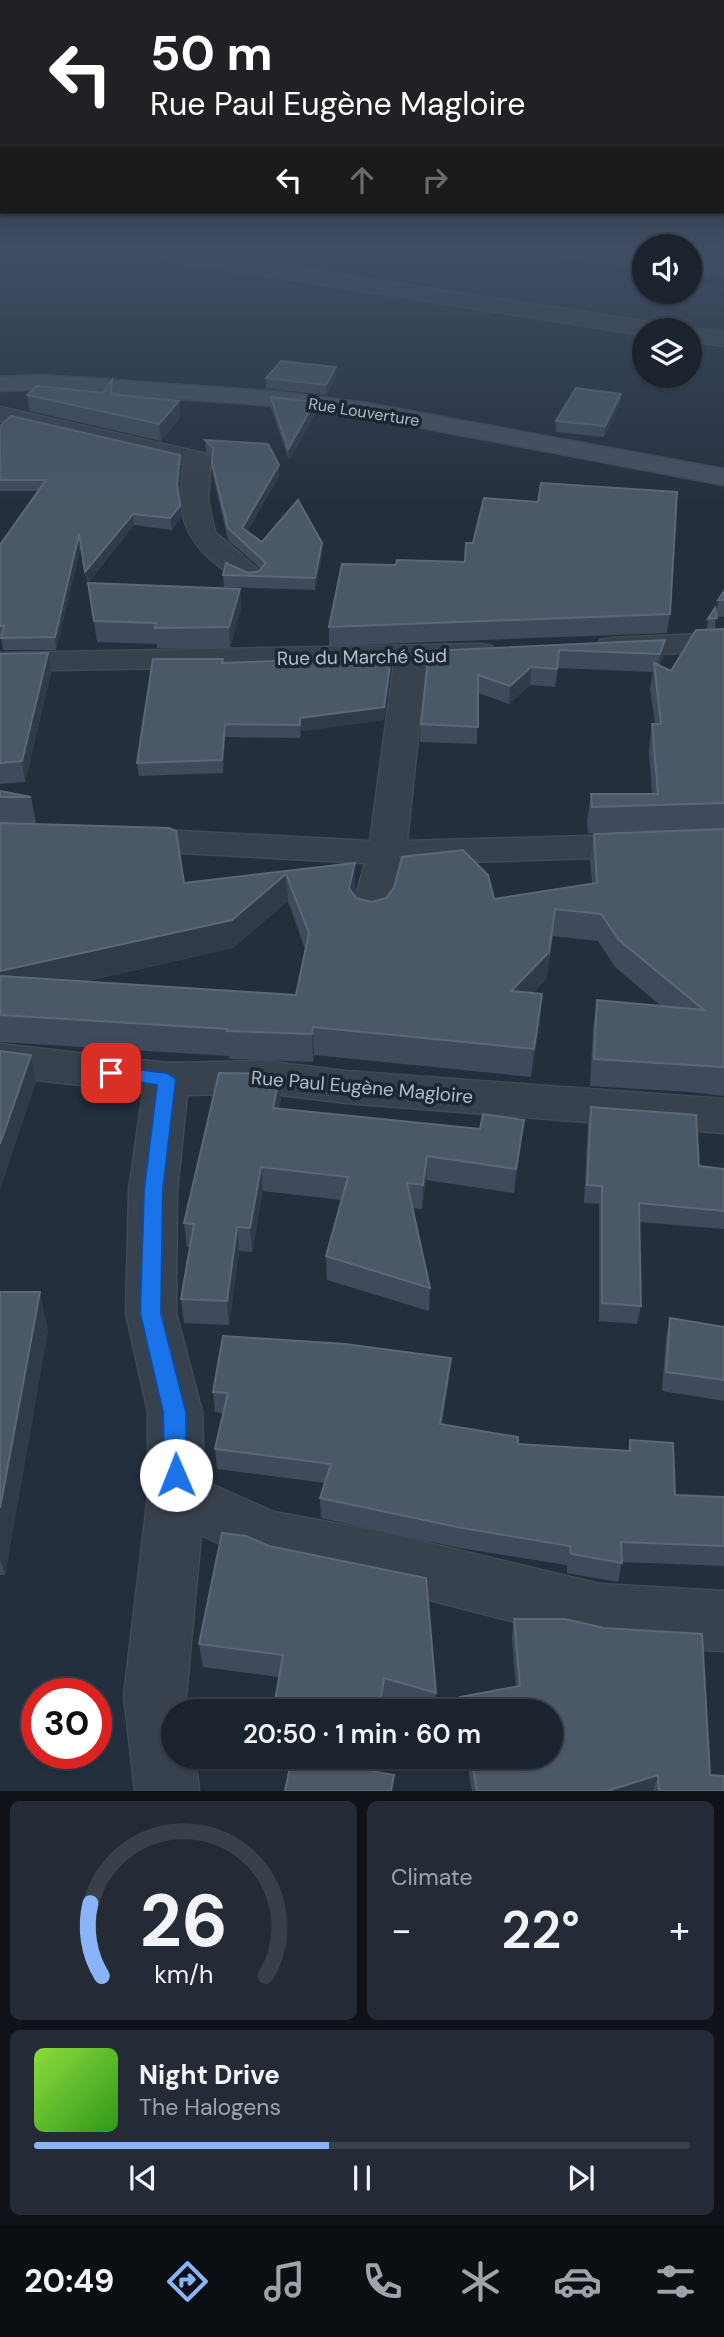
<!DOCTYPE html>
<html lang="en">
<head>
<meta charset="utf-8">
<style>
	:root { --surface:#1b232e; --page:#242b36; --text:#f1f3f6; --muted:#a0a4aa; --line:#39404a; --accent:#8ab4f8 }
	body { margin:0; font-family:"DM Sans",sans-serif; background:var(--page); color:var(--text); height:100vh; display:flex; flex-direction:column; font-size:26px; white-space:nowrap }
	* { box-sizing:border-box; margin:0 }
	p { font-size:23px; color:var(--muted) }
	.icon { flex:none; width:38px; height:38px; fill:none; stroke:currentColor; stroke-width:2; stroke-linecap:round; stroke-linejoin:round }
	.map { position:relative; height:1791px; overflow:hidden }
	.side { display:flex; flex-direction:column; gap:10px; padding:10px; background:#0f1319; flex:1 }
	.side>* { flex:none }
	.top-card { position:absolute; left:0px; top:0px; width:724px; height:214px; box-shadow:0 2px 5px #0004,0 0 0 2px var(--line); background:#202124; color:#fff; overflow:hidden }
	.controls { position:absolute; left:632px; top:234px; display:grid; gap:14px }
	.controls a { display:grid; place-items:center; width:70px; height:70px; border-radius:50%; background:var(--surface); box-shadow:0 2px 5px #0004,0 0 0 2px var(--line); font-size:35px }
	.speed { position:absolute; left:21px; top:1678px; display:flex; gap:14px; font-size:35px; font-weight:700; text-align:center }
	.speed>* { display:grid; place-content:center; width:91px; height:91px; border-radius:50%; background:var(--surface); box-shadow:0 2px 5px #0004,0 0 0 2px var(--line); line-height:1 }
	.speed .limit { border:10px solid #d22; background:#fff; color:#111 }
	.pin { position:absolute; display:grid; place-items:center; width:60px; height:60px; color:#fff; margin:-30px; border-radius:14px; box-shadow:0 4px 10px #0006 }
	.me { position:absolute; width:77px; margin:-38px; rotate:359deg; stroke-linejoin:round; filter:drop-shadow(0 0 5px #0008) }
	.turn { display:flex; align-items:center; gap:24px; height:147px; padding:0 35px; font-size:32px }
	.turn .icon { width:91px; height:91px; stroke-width:2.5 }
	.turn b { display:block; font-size:49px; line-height:60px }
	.lanes { display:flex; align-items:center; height:66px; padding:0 35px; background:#0003; justify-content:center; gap:35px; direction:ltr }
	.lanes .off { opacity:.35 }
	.big { font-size:52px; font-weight:600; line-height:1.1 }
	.side .card { flex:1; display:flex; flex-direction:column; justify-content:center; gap:10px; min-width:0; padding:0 24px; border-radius:10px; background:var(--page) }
	.side .dial { align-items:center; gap:0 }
	.dial svg { height:182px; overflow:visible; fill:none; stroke:var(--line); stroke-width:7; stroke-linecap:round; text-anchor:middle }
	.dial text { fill:var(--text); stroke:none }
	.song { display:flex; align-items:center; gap:21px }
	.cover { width:84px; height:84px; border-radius:10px; background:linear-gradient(135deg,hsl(90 70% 55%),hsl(110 70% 35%)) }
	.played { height:7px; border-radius:4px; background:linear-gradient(90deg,var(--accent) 45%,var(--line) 45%) }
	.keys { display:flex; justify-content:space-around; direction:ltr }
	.heat { display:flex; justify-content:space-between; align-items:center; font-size:38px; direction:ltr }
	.side .tiles { flex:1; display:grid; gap:10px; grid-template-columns:1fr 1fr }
	.card:last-child { grid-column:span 2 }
	.trip { position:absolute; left:161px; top:1699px; width:402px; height:70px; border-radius:35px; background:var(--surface); box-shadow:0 2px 5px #0004,0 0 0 2px var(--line); font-weight:600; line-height:70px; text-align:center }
	.dock { display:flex; height:112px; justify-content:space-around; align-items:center; background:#0b0e12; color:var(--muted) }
	.dock .icon { width:49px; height:49px }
	.dock .on { color:var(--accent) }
	.dock b { font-size:32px; color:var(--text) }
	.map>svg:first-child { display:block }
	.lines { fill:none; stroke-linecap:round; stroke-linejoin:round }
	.stream { fill:#17263c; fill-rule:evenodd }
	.minor-casing { stroke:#414a57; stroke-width:3 }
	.secondary-casing { stroke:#414a57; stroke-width:3 }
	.minor { fill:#38414e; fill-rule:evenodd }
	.secondary { fill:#465061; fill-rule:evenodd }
	.wall { fill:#3f4b5c; fill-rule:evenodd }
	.shaded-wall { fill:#2f3b4b }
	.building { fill:#4b5868; stroke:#5c6777; stroke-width:2 }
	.route { fill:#1a73e8; stroke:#114b97; stroke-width:2 }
	.labels { text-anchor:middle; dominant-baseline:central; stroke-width:7; stroke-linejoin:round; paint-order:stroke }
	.far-street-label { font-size:16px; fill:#b4bcc9; stroke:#1d2633 }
	.street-label { font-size:19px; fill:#b4bcc9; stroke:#1d2633 }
</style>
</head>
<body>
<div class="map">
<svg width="724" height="1791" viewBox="0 0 724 1791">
	<rect width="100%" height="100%" fill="#242f3e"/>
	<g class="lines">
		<path class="stream" d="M492,254H514L644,271V275Z
			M690,277L724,282V286L690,281Z"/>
		<defs>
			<path id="minor" d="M156,254H206L662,324L673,331H644V335L166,260Z
				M592,254H644V265L602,260Z
				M690,259L724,263V275L690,271Z
				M690,328L724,332V346L690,341V331H682Z
				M0,407L207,454L211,459L208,500L215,532L264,575L259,581C244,585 237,579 224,570C184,541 175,512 184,464L0,421Z
				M724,633V651L611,656L600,654L595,647L600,640L611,638Z
				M481,644L492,646L497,653L492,660L426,663L407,841L724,832V854L403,864L391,914L385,923L371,927L357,923L351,914L365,863L125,850L112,847L107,839L112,831L125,828L370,841L394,664L0,671V653Z
				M0,1044L167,1063L264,1061L346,1071L724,1099V1133L346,1103L264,1093L187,1095L177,1190L176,1313L202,1412L204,1481L274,1512L383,1532L600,1584L724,1591V1651L600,1644L383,1588L271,1567L201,1535L186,1696L188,1712H173V1757H195L199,1791H135L124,1696L148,1496V1412L126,1313L129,1190L143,1092L0,1076Z"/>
			<path id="secondary" d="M42,375L280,392L366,403L724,469V485L366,417L280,406L42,389L0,391V377Z"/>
		</defs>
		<use href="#minor" class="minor-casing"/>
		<use href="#secondary" class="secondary-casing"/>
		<use href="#minor" class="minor"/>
		<use href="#secondary" class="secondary"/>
	</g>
	<path class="wall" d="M266,378H336L326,395L266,388Z
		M112,380L113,395L180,418L161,441L30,411L27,395L103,393Z
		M271,397L315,402L316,413L289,460L271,408Z
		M620,404L604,437L556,432V421Z
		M0,426L180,455L181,466L178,494L181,517L172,530L134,525L87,584L81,546L56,650H3L1,636H0V545L38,491H0Z
		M205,440L279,476L247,532L262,542L322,555L315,590L224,587L223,575L259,571L261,569L228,540L213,475V458L206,451Z
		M396,565L670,614L667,633L329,646V627Z
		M88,583L240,589L241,609L230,648H157V644L97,642Z
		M724,591V617L716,616L715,630L724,634V1096L690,1092L590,1086L593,1027L597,1000L661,1006L615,967L598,941L553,936L546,979L533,993L540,1022L531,1077L314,1055L313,1062L230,1059L229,1056L0,1042V823L184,883L355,863V889L354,895L356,898L372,902L494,899L592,883L590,861L594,834L724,829L588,833L587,821L591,794H652L649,750L652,724H655L650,688L653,672L558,668L555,687L530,685L509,704L478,693L477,744L420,742L421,724L429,651L665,640L663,657L660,666L671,671L707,630L708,619L716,614L718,600ZM288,901L305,949L296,995L83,982L233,948Z
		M0,654L51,673L25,782L0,784Z
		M391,657V670L384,720L301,731L300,738L225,737L223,773L139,776L137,763L223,659V663Z
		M0,791L31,797L36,823H0Z
		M280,1074L281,1098L279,1108L521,1144L514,1193L426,1180L422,1209L413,1208L430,1288L429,1311L327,1280L326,1256L341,1200L263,1191L252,1252L239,1251L229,1325L184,1323L181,1299L190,1247H187L184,1223Z
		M591,1107L699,1166L724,1169V1229L639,1222L641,1306L637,1324L599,1321V1204L584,1203L588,1125Z
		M0,1292L48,1330L5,1575H0Z
		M670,1318L724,1327V1401L662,1391L666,1338Z
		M449,1378L442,1425L518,1444L628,1451L630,1440L675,1495L724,1497V1566L622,1562L618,1582L567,1573V1565L460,1548L321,1518L320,1498L325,1483L217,1469L215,1449L223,1413L215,1412L213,1392Z
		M222,1533L436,1693L435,1712H422L383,1701L382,1712H273L279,1677L203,1667L199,1644Z
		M514,1619L710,1775L724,1791H472L466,1757H551V1712H458L460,1697L516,1687L512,1637Z
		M269,1757H376L374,1771L290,1766L270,1762Z"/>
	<path class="shaded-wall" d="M336,367V378L326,395V385Z
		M621,394L620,404L604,437L605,426Z
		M179,401L180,418L161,441L159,424Z
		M315,402L316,413L289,460L288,449Z
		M180,455L181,466L178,497L177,485Z
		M279,465V476L242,540V528Z
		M180,506L181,517L172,530L170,518Z
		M133,514L134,525L87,584L85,572Z
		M79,534L81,546L56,650L55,637Z
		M322,543V555L315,590V578Z
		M240,589L241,609L230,648L229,627Z
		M665,640L663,657L657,672L660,654Z
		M48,653L51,673L25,782L22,761Z
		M391,657V670L384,720L301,731L300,738V718Z
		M531,667L530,685L509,704L510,686Z
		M225,724V737L223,773L222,760Z
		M355,863V889L349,915V888Z
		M286,874L288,901L233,948L0,1000V971Z
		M555,909L546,979L509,1019L511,991Z
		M542,994L540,1022L531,1077L534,1049Z
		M313,1027L314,1055L313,1062L312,1034Z
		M31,1055L36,1083L0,1190V1144Z
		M280,1074L281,1098L274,1132L273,1108Z
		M524,1120L521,1144L514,1193L516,1169Z
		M427,1156L426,1180L422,1209L423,1185Z
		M261,1167L263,1191L252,1252L250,1228Z
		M237,1227L239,1251L229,1325L227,1301Z
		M40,1292L48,1330L5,1575L0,1558V1508Z
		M451,1358L449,1378L439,1445L440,1424Z
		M384,1678L382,1712H379Z
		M373,1757H376L371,1791V1771Z
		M658,1775L653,1791H607Z"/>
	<path class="building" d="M281,361L336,367L326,385L266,378Z
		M112,380L111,394L179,401L159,424L27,395L37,386L103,393Z
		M576,388L621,394L605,426L556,421Z
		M271,397L315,402L288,449Z
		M11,416L180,455L177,485L180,506L170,518L133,514L85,572L79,534L55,637L1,638L4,626H0V545L46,480H0V426Z
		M205,440L268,444L279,465L242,528L262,542L298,500L322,543L315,578L223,575L226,563L248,573L259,571L266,563L228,528L212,464L213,448Z
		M541,483L677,492L670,614L329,627L342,564L396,565L397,560L465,562L466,543H473L484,498L538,502Z
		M88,583L240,589L229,627L155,628L156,623L94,621Z
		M724,591V600H718Z
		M715,608L717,618L708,619Z
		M723,629L724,634V803L592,807L591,794H658L652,724H661L654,663L671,671L696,630Z
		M665,640L660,654L559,650L557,669L531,667L510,686L478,675V727L421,724L429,651Z
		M48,653L22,761L0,763V654Z
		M391,657L384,707L300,718V725L225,724L222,760L137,763L153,659H223L222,663Z
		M0,791L31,797H0Z
		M0,823L169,828L176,831L184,883L355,863L349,888L356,898L372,902L386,898L394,888L402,857L463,850L488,875L494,899L597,883L594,834L724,829V1067L594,1059L597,1000L704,1010L619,940L601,914L555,909L549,952L511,991L542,994L534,1049L313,1027L312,1034L227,1031L228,1029L0,1015V976L296,995L309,933L286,874L232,920L0,971Z
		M0,1051L31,1055L0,1144Z
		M219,1073L280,1074L273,1108L480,1129L483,1114L524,1120L516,1169L427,1156L423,1185L407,1183L430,1288L326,1256L348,1177L261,1167L250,1228L237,1227L227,1301L181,1299L194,1224L184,1223Z
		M591,1107L696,1115L699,1166L724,1169V1211L639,1203L641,1306L602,1303V1186L587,1185Z
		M0,1292H40L0,1508Z
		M670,1318L724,1327V1380L666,1372Z
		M223,1336L345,1344L451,1358L440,1424L518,1437V1444L630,1451V1440L673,1443L675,1495L724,1497V1546L621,1542L622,1563L571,1554L570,1546L462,1528L320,1498L331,1464L215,1449L228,1393L213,1392Z
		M222,1533L246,1536L269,1546L426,1578L436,1693L384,1678L379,1712H273L283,1655L199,1644Z
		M514,1619H565L604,1628L702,1634L710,1775L724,1776V1791H659L658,1775L607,1791H477L471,1757H551V1712H462L460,1697L520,1686Z
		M292,1757H373L371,1771L394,1775L391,1791H285Z"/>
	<linearGradient id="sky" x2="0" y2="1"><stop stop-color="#141a22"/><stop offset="0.5" stop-color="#3f4d63"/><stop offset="1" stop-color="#3f4d63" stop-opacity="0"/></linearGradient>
	<rect width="724" height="505" fill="url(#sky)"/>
	<path class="route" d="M111,1066L167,1073L176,1079L163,1190L161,1313L186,1412L187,1475L184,1482L176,1485L167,1482L164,1475L163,1412L140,1313L144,1190L157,1085L105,1077L102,1073Z"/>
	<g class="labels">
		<g class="far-street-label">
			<text transform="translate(364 412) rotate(9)">Rue Louverture</text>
		</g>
		<g class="street-label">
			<text transform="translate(362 657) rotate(-1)">Rue du Marché Sud</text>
			<text transform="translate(362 1087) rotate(5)">Rue Paul Eugène Magloire</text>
		</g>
	</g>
</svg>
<div class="controls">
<a><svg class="icon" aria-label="sound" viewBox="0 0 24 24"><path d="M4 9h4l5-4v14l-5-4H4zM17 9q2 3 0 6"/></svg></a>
<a><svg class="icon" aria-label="layers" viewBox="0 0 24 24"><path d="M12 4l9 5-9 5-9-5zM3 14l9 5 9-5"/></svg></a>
</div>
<div class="speed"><div class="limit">30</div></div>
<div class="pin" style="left:111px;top:1073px;background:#d93025"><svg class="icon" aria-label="arrive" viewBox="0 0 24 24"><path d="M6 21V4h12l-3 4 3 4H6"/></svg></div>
<svg class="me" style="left:176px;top:1475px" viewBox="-20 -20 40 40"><circle r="19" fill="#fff"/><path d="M0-13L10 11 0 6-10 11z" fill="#1a73e8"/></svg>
<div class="trip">20:50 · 1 min · 60 m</div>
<div class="top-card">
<div class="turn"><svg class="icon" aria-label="left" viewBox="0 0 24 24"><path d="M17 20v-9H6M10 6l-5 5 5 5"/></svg><div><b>50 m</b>Rue Paul Eugène Magloire</div></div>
<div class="lanes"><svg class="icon" aria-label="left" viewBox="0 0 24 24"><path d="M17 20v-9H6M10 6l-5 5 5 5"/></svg><svg class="icon off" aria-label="ahead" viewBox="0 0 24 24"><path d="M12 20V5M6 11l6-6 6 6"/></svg><svg class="icon off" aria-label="right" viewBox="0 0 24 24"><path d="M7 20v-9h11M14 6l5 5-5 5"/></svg></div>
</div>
</div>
<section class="side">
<div class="tiles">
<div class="card dial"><svg viewBox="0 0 100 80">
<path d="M14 69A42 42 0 1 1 86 69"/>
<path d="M14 69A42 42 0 0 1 9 37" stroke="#8ab4f8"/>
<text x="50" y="56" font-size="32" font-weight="700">26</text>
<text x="50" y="72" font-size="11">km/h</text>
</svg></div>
<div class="card"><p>Climate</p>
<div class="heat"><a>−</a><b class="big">22°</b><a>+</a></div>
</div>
<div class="card">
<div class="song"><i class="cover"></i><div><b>Night Drive</b><p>The Halogens</p></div></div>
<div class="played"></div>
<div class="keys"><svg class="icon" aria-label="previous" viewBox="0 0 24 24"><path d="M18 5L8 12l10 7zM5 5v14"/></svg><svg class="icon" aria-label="pause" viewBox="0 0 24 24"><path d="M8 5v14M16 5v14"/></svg><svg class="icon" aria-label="next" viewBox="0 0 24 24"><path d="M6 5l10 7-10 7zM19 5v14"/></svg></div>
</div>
</div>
</section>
<nav class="dock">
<b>20:49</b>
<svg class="icon on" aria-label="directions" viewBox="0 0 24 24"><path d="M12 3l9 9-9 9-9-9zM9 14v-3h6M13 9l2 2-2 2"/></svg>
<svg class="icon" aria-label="music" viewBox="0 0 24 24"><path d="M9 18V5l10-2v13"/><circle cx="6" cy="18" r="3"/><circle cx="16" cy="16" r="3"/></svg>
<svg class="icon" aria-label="phone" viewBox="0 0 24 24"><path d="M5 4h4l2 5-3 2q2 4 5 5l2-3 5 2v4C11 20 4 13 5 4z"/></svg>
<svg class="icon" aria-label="climate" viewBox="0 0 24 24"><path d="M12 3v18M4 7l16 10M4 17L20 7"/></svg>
<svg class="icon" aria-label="car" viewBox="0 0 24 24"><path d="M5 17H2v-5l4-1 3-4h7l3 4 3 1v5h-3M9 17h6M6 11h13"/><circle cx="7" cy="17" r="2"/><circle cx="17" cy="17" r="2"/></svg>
<svg class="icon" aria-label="filters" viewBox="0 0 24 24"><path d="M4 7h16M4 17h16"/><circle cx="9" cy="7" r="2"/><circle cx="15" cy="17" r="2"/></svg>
</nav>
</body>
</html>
